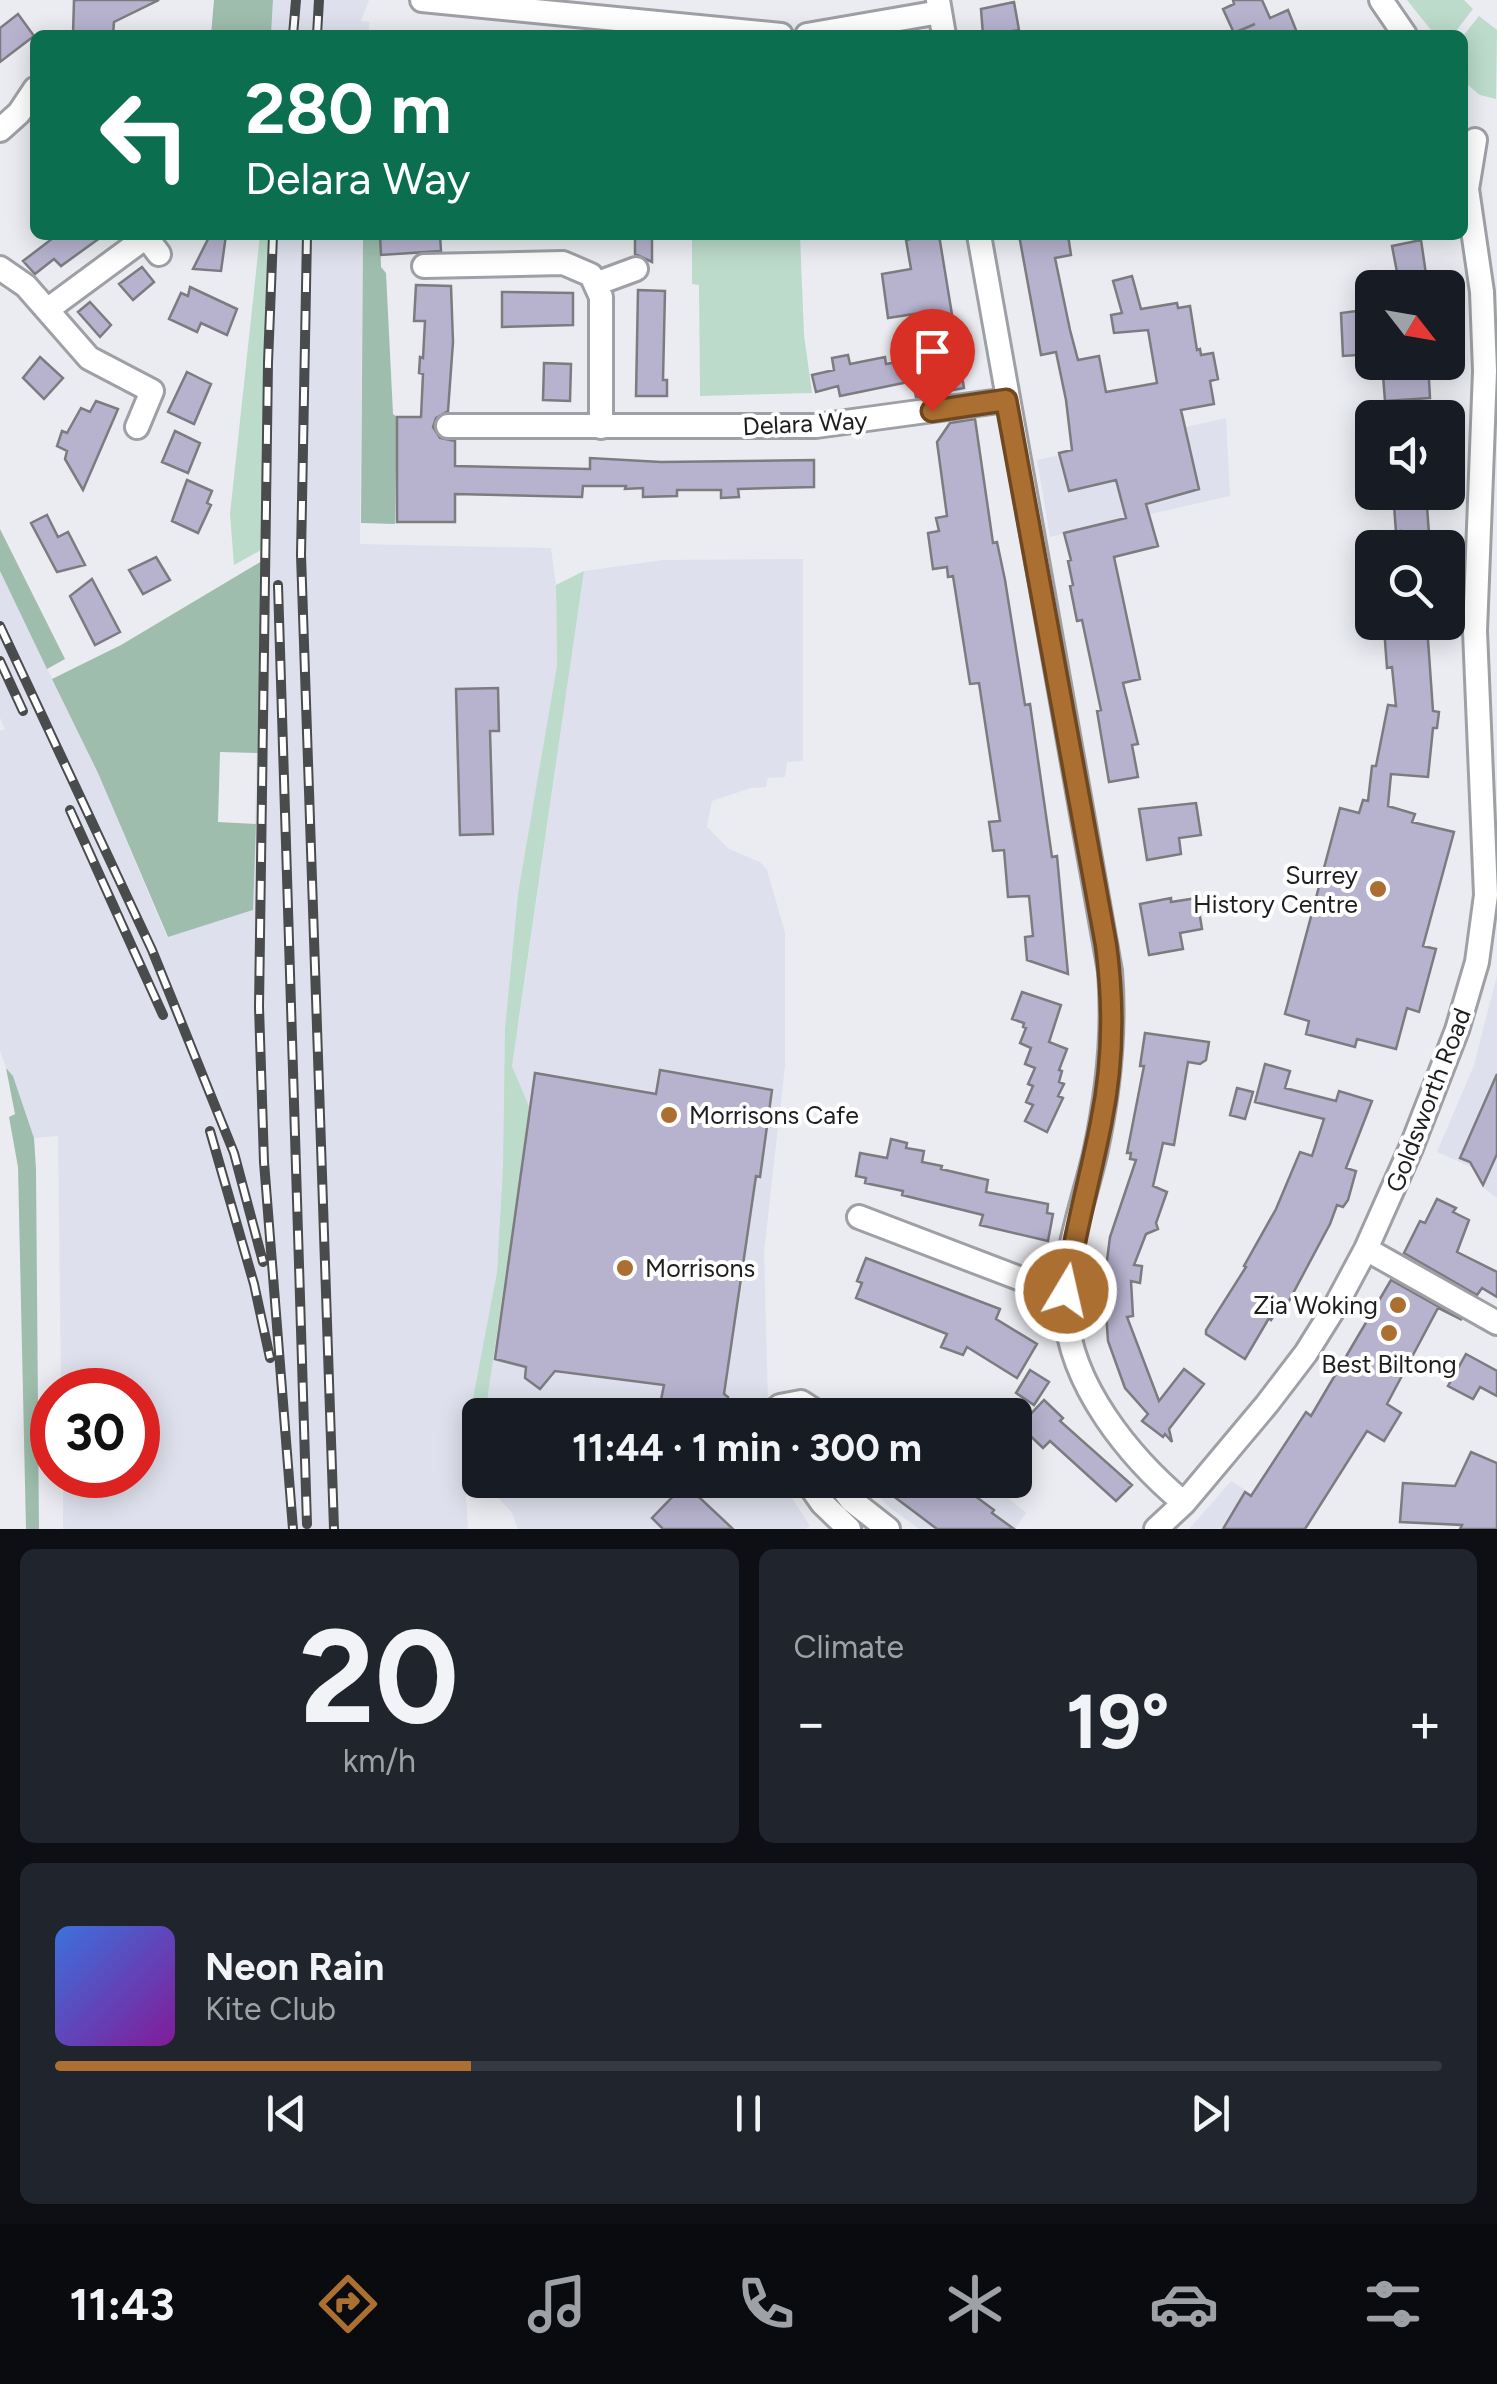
<!DOCTYPE html>
<html lang="en">
<head>
<meta charset="utf-8">
<style>
	:root { --surface:#171b24; --page:#20242c; --text:#f1f3f6; --muted:#9ea1a6; --line:#363941; --accent:#ab6f31 }
	body { margin:0; font-family:Figtree,sans-serif; background:var(--page); color:var(--text); height:100vh; display:flex; flex-direction:column; font-size:38px; white-space:nowrap }
	* { box-sizing:border-box; margin:0 }
	p { font-size:32px; color:var(--muted) }
	.icon { flex:none; width:55px; height:55px; fill:none; stroke:currentColor; stroke-width:2; stroke-linecap:round; stroke-linejoin:round }
	.map { position:relative; height:1529px; overflow:hidden }
	.side { display:flex; flex-direction:column; gap:20px; padding:20px; background:#0d0f14; flex:1 }
	.side>* { flex:none }
	.guide { position:absolute; left:30px; top:30px; width:1438px; height:210px; border-radius:15px; box-shadow:0 5px 25px #0003; background:#0b6e4f; color:#fff; overflow:hidden }
	.needle { width:65px; rotate:121deg }
	.controls { position:absolute; left:1355px; top:270px; display:grid; gap:20px }
	.controls a { display:grid; place-items:center; width:110px; height:110px; border-radius:15px; background:var(--surface); box-shadow:0 5px 25px #0003; font-size:50px }
	.speed { position:absolute; left:30px; top:1368px; display:flex; gap:20px; font-size:50px; font-weight:700; text-align:center }
	.speed>* { display:grid; place-content:center; width:130px; height:130px; border-radius:50%; background:var(--surface); box-shadow:0 5px 25px #0003; line-height:1 }
	.speed .limit { border:15px solid #d22; background:#fff; color:#111 }
	.pin { position:absolute; display:grid; place-items:center; width:85px; height:85px; color:#fff; margin:-102px -42px; border-radius:50% 50% 50% 0; rotate:-45deg; box-shadow:0 0 10px #0007 }
	.pin .icon { rotate:45deg }
	.me { position:absolute; width:110px; margin:-55px; rotate:9deg; stroke-linejoin:round; filter:drop-shadow(0 0 8px #0008) }
	.turn { display:flex; align-items:center; gap:35px; height:210px; padding:0 50px; font-size:45px }
	.turn .icon { width:130px; height:130px; stroke-width:2.5 }
	.turn b { display:block; font-size:70px; line-height:85px }
	.big { font-size:75px; font-weight:700; line-height:1.1 }
	.side .tile { flex:1; display:flex; flex-direction:column; justify-content:center; gap:15px; min-width:0; padding:0 35px; border-radius:15px; background:var(--page) }
	.side .dial { align-items:center; gap:0 }
	.dial b { font-size:130px; line-height:1 }
	.song { display:flex; align-items:center; gap:30px }
	.cover { width:120px; height:120px; border-radius:15px; background:linear-gradient(135deg,hsl(220 70% 55%),hsl(290 70% 35%)) }
	.played { height:10px; border-radius:5px; background:linear-gradient(90deg,var(--accent) 30%,var(--line) 30%) }
	.keys { display:flex; justify-content:space-around; direction:ltr }
	.heat { display:flex; justify-content:space-between; align-items:center; font-size:55px; direction:ltr }
	.side .tiles { flex:1; display:grid; gap:20px; grid-template-columns:1fr 1fr }
	.tile:last-child { grid-column:span 2 }
	.trip { position:absolute; left:462px; top:1398px; width:570px; height:100px; border-radius:15px; background:var(--surface); box-shadow:0 5px 25px #0003; font-weight:700; line-height:100px; text-align:center }
	.dock { display:flex; height:160px; justify-content:space-around; align-items:center; background:#090b0e; color:var(--muted) }
	.dock .icon { width:70px; height:70px }
	.dock .active { color:var(--accent) }
	.dock b { font-size:45px; color:var(--text) }
	.map>svg:first-child { display:block }
	.built { fill:#dee1ed }
	.green { fill:#bcdbcb }
	.forest { fill:#9ebdad }
	.building { fill:#b7b3cf; stroke:#7c7b7f; stroke-width:2.5 }
	.lines { fill:none; stroke-linecap:round; stroke-linejoin:round }
	.minor-casing { stroke:#9fa0a5; stroke-width:28 }
	.minor { stroke:#fff; stroke-width:22 }
	.rail-casing { stroke:#4a4b4d; stroke-width:10 }
	.rail { stroke:#fff; stroke-width:6; stroke-dasharray:19; stroke-linecap:butt }
	.route-casing { stroke:#6f4820; stroke-width:25 }
	.route { stroke:#ab6f31; stroke-width:18 }
	.poi-dot { fill:#ab6f31; stroke:#fff; stroke-width:4 }
	.labels { text-anchor:middle; dominant-baseline:central; stroke-width:8; stroke-linejoin:round; paint-order:stroke }
	.street-label { font-size:25px; fill:#1e1e20; stroke:#fff }
	.poi-label { font-size:25px; fill:#1e1e20; stroke:#fff; text-anchor:end }
</style>
</head>
<body>
<div class="map">
<svg width="1497" height="1529" viewBox="0 0 1497 1529">
	<rect width="100%" height="100%" fill="#ebecf1"/>
	<path class="built" d="M273,0H369L361,21L369,22V30L361,35H271Z
		M268,235H363L360,544L551,548L556,585L557,665L538,778L517,1034L584,571L663,560L803,559V761L787,762L785,777L768,778L766,787L751,788L712,801L707,827L729,849L760,862L767,870L785,932V1066L764,1252L768,1401L757,1415H485L530,1110L513,1069L497,1272L464,1457L468,1529H63V1475H138V1390H61L58,1136L34,1138L13,1076L6,1068L0,1050V731L5,729L0,718V571L98,773L167,937L253,910Z
		M1226,418L1230,496L1050,537L1037,460Z
		M1497,975V1198L1485,1189L1473,1168L1437,1152L1474,1065Z
		M483,1480H770L771,1485L790,1495L810,1526L805,1529H518L512,1513Z
		M862,1480H987L1026,1513L1015,1529H919L888,1506Z
		M1231,1481L1308,1529H1189Z"/>
	<path class="green" d="M1407,0H1464L1473,9L1453,35H1435Z
		M1479,16L1497,30L1496,99L1480,95L1463,81V36Z
		M260,235H268L261,550L234,565L230,514Z
		M692,235H800L804,335L812,393L700,396L699,285L692,284Z
		M584,571L512,1066L530,1109L485,1415H480V1432L467,1430L497,1272L503,1168L505,1029L518,894L557,665L556,585Z"/>
	<path class="forest" d="M214,0H273L271,35H211Z
		M363,235H380L381,267L386,273L393,414L397,417L395,524L361,523Z
		M0,529L65,659L47,669L0,571Z
		M262,561L258,753L220,752L218,822L256,824L253,910L168,937L98,773L52,679L121,645Z
		M6,1068L13,1076L34,1138L36,1169L39,1529H26L18,1167L9,1117L15,1114Z"/>
	<path class="building" d="M74,0H159L114,22L113,35H73Z
		M1233,0H1262L1270,18L1288,10L1298,35H1229L1255,24L1234,33L1223,9L1234,4Z
		M1014,2L1019,30L983,35L981,9Z
		M18,14L34,36L0,62V28Z
		M57,235H104L61,266L54,259L35,274L23,261Z
		M210,235H226L221,271L193,269Z
		M380,235H440L441,251L381,255Z
		M635,235H652V262L635,254Z
		M928,235H939L964,388L916,397L913,381L840,396L838,386L816,392L812,375L834,370L832,358L848,355L850,364L885,357L886,364L920,358L914,314L888,318L882,274L911,269L906,240Z
		M1019,235H1068L1071,255L1055,258L1070,330L1078,360L1099,356L1106,392L1157,383L1148,330L1114,333L1111,315L1122,313L1113,281L1132,276L1141,309L1177,303L1178,308L1190,306L1197,350L1200,349L1201,355L1213,353L1218,379L1210,381L1214,404L1181,410L1199,489L1146,504L1158,546L1114,557L1140,679L1123,683L1138,744L1132,745L1138,777L1109,782L1097,711L1101,710L1082,620L1077,621L1070,586L1073,585L1068,561L1071,560L1064,533L1126,518L1116,480L1069,491L1059,453L1072,450L1066,400L1056,352L1041,355Z
		M1421,240L1428,288H1363L1362,277L1397,272L1392,246Z
		M142,267L154,282L133,300L119,284Z
		M416,285L451,286L453,342L448,411L436,418L433,427L440,438L455,441V466L590,469V458L661,462L814,460V487L738,489L739,497L721,498V490H677V496L643,497V488L625,489L626,486H583L582,497L455,494V522H397V417H421L423,374L419,373L420,357L423,358L425,321H414Z
		M190,287L237,309L227,335L201,323L197,332L169,319L181,293L188,296Z
		M638,290L665,291L663,380H667V396H636Z
		M502,292L573,293V325L502,327Z
		M90,302L111,325L100,337L78,312Z
		M1372,309V354L1343,356L1341,313Z
		M40,357L63,378L44,399L23,378Z
		M1382,362H1428L1430,398L1385,401Z
		M544,363L571,364L570,401L543,400Z
		M187,372L211,384L194,424L168,412Z
		M96,401L118,409L83,490L65,459L67,451L57,446L62,431L67,433L81,408L90,412Z
		M975,419L993,543L997,542L1005,580L1025,705L1030,704L1052,857L1057,856L1068,974L1027,960L1025,937L1033,936L1029,896L1008,897L1004,850L993,851L989,822L1000,821L979,683L970,684L953,576L948,577L947,567L933,569L928,533L939,531L936,518L947,516L937,442L950,423Z
		M175,431L200,443L188,473L162,462Z
		M187,480L212,491L207,503L211,505L198,533L172,521Z
		M1393,492H1426L1430,548H1403L1401,531L1396,532Z
		M47,515L58,537L68,532L85,565L57,572L31,523Z
		M156,557L170,580L143,594L129,570Z
		M92,579L120,632L95,645L70,596Z
		M1427,626L1433,711L1439,712L1437,728H1433L1428,777L1391,774L1388,806L1415,814L1412,822L1454,832L1423,946L1436,949L1419,1012L1407,1008L1396,1049L1357,1039L1355,1047L1306,1034L1309,1021L1285,1014L1340,808L1359,813L1363,800L1368,801L1372,766H1376L1388,705L1396,706L1392,667L1387,668L1384,628Z
		M498,688L499,731H490L493,834L460,835L456,689Z
		M1196,803L1201,835L1179,838L1181,854L1147,860L1139,809Z
		M1171,898V902L1197,898L1202,929L1180,933L1183,949L1149,955L1140,904Z
		M1022,992L1061,1005L1049,1042L1067,1049L1059,1070L1062,1071L1059,1082L1064,1084L1058,1096L1063,1098L1047,1132L1025,1121L1033,1105L1026,1102L1033,1086L1028,1084L1035,1068L1025,1064L1031,1048L1020,1043L1026,1028L1023,1027L1024,1023L1012,1019Z
		M1145,1033L1209,1042L1206,1060L1200,1064L1188,1062L1174,1145L1163,1143L1153,1186L1167,1192L1156,1223L1158,1229L1146,1234L1134,1265L1142,1266L1140,1283L1131,1281L1133,1316L1127,1317L1159,1401L1184,1369L1204,1384L1169,1429L1172,1442L1165,1434L1163,1437L1142,1421L1148,1414L1125,1388L1108,1341L1105,1299H1102L1110,1237L1136,1160L1130,1159L1131,1153H1127L1144,1066H1140Z
		M1265,1064L1290,1071L1285,1088L1336,1101L1339,1091L1372,1101L1346,1168L1356,1171L1348,1200L1343,1207L1337,1205L1330,1224L1282,1314L1277,1311L1271,1320L1269,1318L1245,1359L1206,1334V1330L1246,1267L1244,1266L1276,1209L1300,1152L1312,1156L1324,1119L1255,1102Z
		M660,1070L772,1090L760,1177L756,1176L724,1394L728,1397L718,1415H658L664,1385L555,1371L540,1389L525,1378L526,1367L495,1359L535,1073L656,1094Z
		M1497,1074V1154L1483,1185L1470,1162L1460,1158Z
		M1237,1088L1253,1092L1245,1119L1230,1115Z
		M891,1139L907,1143L906,1148L924,1151L922,1162L942,1166L941,1169L988,1180L986,1192L1048,1204L1047,1213L1053,1214L1048,1241L980,1225L983,1215L902,1195L903,1191L865,1183L866,1178L856,1176L860,1153L887,1158Z
		M1437,1199L1456,1208L1453,1212L1469,1220L1457,1252L1497,1272V1297L1482,1288L1477,1295L1404,1253L1420,1221L1425,1223Z
		M866,1258L1000,1309L996,1319L1037,1344L1017,1378L967,1347L963,1355L941,1347L947,1334L856,1298L862,1283L857,1281Z
		M1391,1280L1462,1320L1438,1308L1387,1404L1401,1413L1384,1441L1367,1431L1305,1529H1223L1245,1492L1251,1496L1306,1412L1311,1416Z
		M1466,1354L1497,1371V1396L1480,1387L1473,1399L1448,1386Z
		M1030,1370L1049,1382L1034,1405L1016,1393Z
		M1044,1400L1063,1418L1060,1421L1132,1485L1116,1501L1050,1441L1043,1448L1023,1429L1029,1422L1026,1419Z
		M1471,1452L1497,1463V1529H1460L1462,1525L1400,1522L1403,1483L1455,1486Z
		M872,1480H961L977,1493L975,1496L994,1510L992,1513L1014,1529H937Z
		M685,1484L733,1529H663L652,1518Z"/>
	<g class="lines">
		<defs>
			<path id="minor" d="M422,0L781,35
				M938,0L944,35
				M1381,0L1405,35
				M807,35L940,12
				M0,130L19,113L35,89
				M979,235L1110,971C1115,1033 1108,1094 1095,1154C1083,1205 1062,1258 1066,1312C1070,1385 1130,1458 1184,1503
				M424,266L563,263L591,275L601,297V427
				M0,268L26,286L89,358L152,391L137,427
				M598,283L636,269
				M47,310L146,237L159,254
				M448,426H816L1007,400
				M859,1217L1042,1287L1066,1291
				M1366,1249L1497,1323
				M770,1415L780,1406L801,1402L821,1415
				M806,1480L822,1503L849,1529
				M836,1480L851,1500L888,1529
				M1156,1529L1184,1503L1267,1404L1306,1353L1336,1305L1366,1249L1411,1148L1457,1030L1477,962L1486,895L1475,631L1485,371L1482,292L1467,189L1475,140"/>
		</defs>
		<use href="#minor" class="minor-casing"/>
		<use href="#minor" class="minor"/>
		<defs>
			<path id="rail" d="M293,35L296,0
				M317,35L319,0
				M273,235L268,363L259,1007L264,1162L293,1529
				M307,235L301,555L334,1529
				M278,585L307,1524
				M0,626L152,950L234,1153L263,1262
				M0,661L23,711
				M70,810L163,1015
				M210,1131L254,1284L270,1358"/>
		</defs>
		<use href="#rail" class="rail-casing"/>
		<use href="#rail" class="rail"/>
	</g>
	<g class="lines">
		<defs>
			<path id="route" d="M932,411L1006,400L1106,945C1114,1004 1113,1065 1101,1123C1090,1180 1074,1234 1066,1291"/>
		</defs>
		<use href="#route" class="route-casing"/>
		<use href="#route" class="route"/>
	</g>
	<g class="poi-dot">
		<circle cx="1378" cy="889" r="10"/>
		<circle cx="669" cy="1115" r="10"/>
		<circle cx="625" cy="1268" r="10"/>
		<circle cx="1398" cy="1305" r="10"/>
		<circle cx="1389" cy="1333" r="10"/>
	</g>
	<g class="labels">
		<g class="street-label">
			<text transform="translate(805 423) rotate(-3)">Delara Way</text>
			<text transform="translate(1428 1100) rotate(-69)">Goldsworth Road</text>
		</g>
		<g class="poi-label">
			<text x="1358" y="875">Surrey<tspan x="1358" dy="29">History Centre</tspan></text>
			<text x="689" y="1115" text-anchor="start">Morrisons Cafe</text>
			<text x="645" y="1268" text-anchor="start">Morrisons</text>
			<text x="1378" y="1305">Zia Woking</text>
			<text x="1389" y="1364" text-anchor="middle">Best Biltong</text>
		</g>
	</g>
</svg>
<div class="controls">
<a><svg class="needle" viewBox="-14 -14 28 28"><path d="M0-13l5 13h-10z" fill="#e53935"/><path d="M0 13l5-13h-10z" fill="#9ea1a6"/></svg></a>
<a><svg class="icon" aria-label="sound" viewBox="0 0 24 24"><path d="M4 9h4l5-4v14l-5-4H4zM17 9q2 3 0 6"/></svg></a>
<a><svg class="icon" aria-label="search" viewBox="0 0 24 24"><circle cx="10" cy="10" r="6"/><path d="M15 15l6 6"/></svg></a>
</div>
<div class="speed"><div class="limit">30</div></div>
<div class="pin" style="left:932px;top:411px;background:#d93025"><svg class="icon" aria-label="arrive" viewBox="0 0 24 24"><path d="M6 21V4h12l-3 4 3 4H6"/></svg></div>
<svg class="me" style="left:1066px;top:1291px" viewBox="-20 -20 40 40"><circle r="17" fill="#ab6f31" stroke="#fff" stroke-width="3"/><path d="M0-11L8 9 0 5-8 9z" fill="#fff"/></svg>
<div class="trip">11:44 · 1 min · 300 m</div>
<div class="guide">
<div class="turn"><svg class="icon" aria-label="left" viewBox="0 0 24 24"><path d="M17 20v-9H6M10 6l-5 5 5 5"/></svg><div><b>280 m</b>Delara Way</div></div>
</div>
</div>
<section class="side">
<div class="tiles">
<div class="tile dial"><b>20</b><p>km/h</p></div>
<div class="tile"><p>Climate</p>
<div class="heat"><a>−</a><b class="big">19°</b><a>+</a></div>
</div>
<div class="tile">
<div class="song"><i class="cover"></i><div><b>Neon Rain</b><p>Kite Club</p></div></div>
<div class="played"></div>
<div class="keys"><svg class="icon" aria-label="previous" viewBox="0 0 24 24"><path d="M18 5L8 12l10 7zM5 5v14"/></svg><svg class="icon" aria-label="pause" viewBox="0 0 24 24"><path d="M8 5v14M16 5v14"/></svg><svg class="icon" aria-label="next" viewBox="0 0 24 24"><path d="M6 5l10 7-10 7zM19 5v14"/></svg></div>
</div>
</div>
</section>
<nav class="dock">
<b>11:43</b>
<svg class="icon active" aria-label="directions" viewBox="0 0 24 24"><path d="M12 3l9 9-9 9-9-9zM9 14v-3h6M13 9l2 2-2 2"/></svg>
<svg class="icon" aria-label="music" viewBox="0 0 24 24"><path d="M9 18V5l10-2v13"/><circle cx="6" cy="18" r="3"/><circle cx="16" cy="16" r="3"/></svg>
<svg class="icon" aria-label="phone" viewBox="0 0 24 24"><path d="M5 4h4l2 5-3 2q2 4 5 5l2-3 5 2v4C11 20 4 13 5 4z"/></svg>
<svg class="icon" aria-label="climate" viewBox="0 0 24 24"><path d="M12 3v18M4 7l16 10M4 17L20 7"/></svg>
<svg class="icon" aria-label="car" viewBox="0 0 24 24"><path d="M5 17H2v-5l4-1 3-4h7l3 4 3 1v5h-3M9 17h6M6 11h13"/><circle cx="7" cy="17" r="2"/><circle cx="17" cy="17" r="2"/></svg>
<svg class="icon" aria-label="filters" viewBox="0 0 24 24"><path d="M4 7h16M4 17h16"/><circle cx="9" cy="7" r="2"/><circle cx="15" cy="17" r="2"/></svg>
</nav>
</body>
</html>
